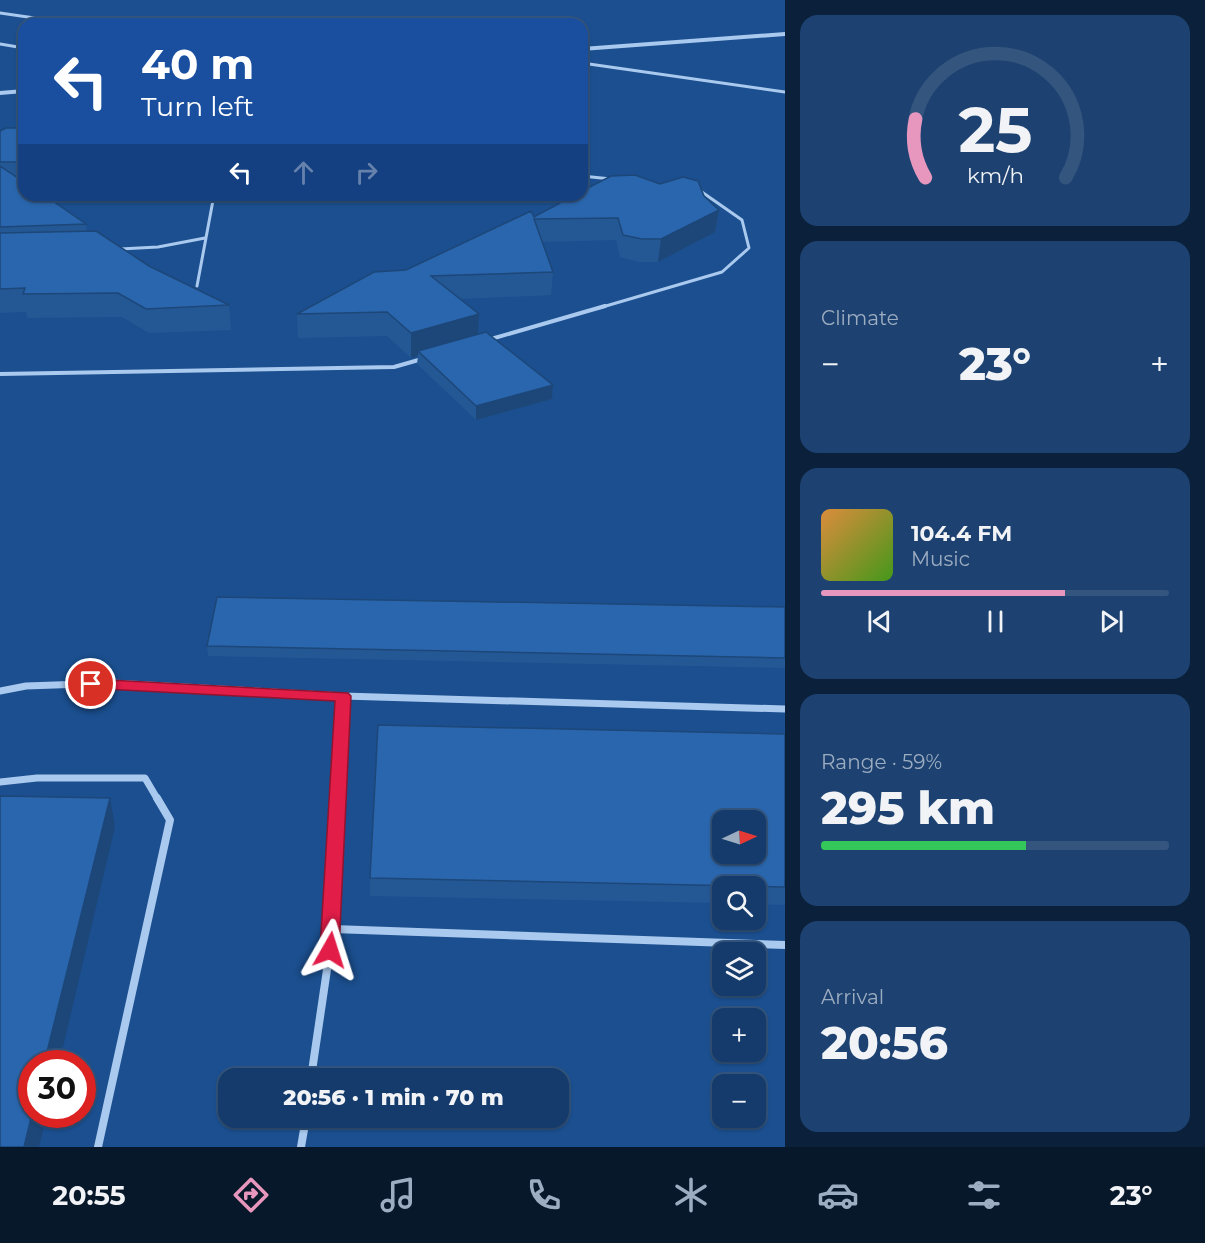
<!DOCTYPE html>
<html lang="en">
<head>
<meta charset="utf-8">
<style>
	:root { --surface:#143b6b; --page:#1d4271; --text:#f1f3f6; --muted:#9dadc1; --line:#33557e; --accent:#e797bd }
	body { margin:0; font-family:Montserrat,sans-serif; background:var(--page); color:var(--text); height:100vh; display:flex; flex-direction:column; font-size:22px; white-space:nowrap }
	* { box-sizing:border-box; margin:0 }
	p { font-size:20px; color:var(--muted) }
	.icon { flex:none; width:33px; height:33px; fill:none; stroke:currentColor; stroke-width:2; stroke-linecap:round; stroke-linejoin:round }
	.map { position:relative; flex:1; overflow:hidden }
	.side { display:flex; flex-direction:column; gap:15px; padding:15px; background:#0b203b; width:420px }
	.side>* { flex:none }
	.banner { position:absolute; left:18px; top:18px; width:570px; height:183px; border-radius:18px; box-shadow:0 2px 4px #0004,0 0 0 2px var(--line); background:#1a4fa0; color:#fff; overflow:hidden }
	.needle { width:39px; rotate:86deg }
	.fabs { position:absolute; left:712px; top:810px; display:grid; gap:12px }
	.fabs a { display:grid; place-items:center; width:54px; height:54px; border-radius:12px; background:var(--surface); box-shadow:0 2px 4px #0004,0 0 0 2px var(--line); font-size:30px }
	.speed { position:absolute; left:18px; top:1050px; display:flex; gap:12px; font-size:30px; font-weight:700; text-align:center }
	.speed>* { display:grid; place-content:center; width:78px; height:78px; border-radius:50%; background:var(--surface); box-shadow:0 2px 4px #0004,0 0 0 2px var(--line); line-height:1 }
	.speed .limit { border:9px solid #d22; background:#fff; color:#111 }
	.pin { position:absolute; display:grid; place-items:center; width:51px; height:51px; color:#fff; margin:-26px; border:3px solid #fff; border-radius:50%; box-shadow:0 2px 6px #0007 }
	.me { position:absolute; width:66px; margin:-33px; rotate:6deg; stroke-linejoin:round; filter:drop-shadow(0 0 4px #0008) }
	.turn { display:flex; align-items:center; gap:21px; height:126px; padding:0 24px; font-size:27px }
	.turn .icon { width:78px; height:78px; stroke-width:2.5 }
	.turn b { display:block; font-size:42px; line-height:51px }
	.lanes { display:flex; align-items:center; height:57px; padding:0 24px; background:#0003; justify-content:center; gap:30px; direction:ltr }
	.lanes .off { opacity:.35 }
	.big { font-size:45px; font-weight:800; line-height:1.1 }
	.side .card { flex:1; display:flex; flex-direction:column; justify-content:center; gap:9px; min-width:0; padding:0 21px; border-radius:18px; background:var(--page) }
	.side .dial { align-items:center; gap:0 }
	.dial svg { height:156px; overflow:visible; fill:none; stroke:var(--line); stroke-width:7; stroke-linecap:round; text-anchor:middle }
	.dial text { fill:var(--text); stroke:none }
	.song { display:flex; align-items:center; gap:18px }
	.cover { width:72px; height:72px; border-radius:9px; background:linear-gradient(135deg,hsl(30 70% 55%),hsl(100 70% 35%)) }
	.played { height:6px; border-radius:3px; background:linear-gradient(90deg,var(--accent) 70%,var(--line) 70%) }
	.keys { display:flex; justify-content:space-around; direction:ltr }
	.heat { display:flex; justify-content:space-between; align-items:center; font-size:33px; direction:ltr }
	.charge { height:9px; border-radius:4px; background:linear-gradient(90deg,#34c759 59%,var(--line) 0) }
	.trip { position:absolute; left:218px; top:1068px; width:351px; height:60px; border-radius:18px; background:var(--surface); box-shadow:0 2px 4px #0004,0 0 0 2px var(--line); font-weight:800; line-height:60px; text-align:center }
	.tab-bar { display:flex; height:96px; justify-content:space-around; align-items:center; background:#08182b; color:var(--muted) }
	.tab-bar .icon { width:42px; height:42px }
	.tab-bar .selected { color:var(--accent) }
	.tab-bar b { font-size:27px; color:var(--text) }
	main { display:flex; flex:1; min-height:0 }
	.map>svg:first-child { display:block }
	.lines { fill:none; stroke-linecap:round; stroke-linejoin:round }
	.service-far2 { stroke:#a9c9ee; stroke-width:2 }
	.service-far1 { stroke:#a9c9ee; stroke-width:3 }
	.service { stroke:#a9c9ee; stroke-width:4 }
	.minor-far2 { stroke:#a9c9ee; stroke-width:3 }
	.minor-far1 { stroke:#a9c9ee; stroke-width:7 }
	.minor { stroke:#a9c9ee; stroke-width:8 }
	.tertiary { fill:#a9c9ee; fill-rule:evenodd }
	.wall { fill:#245895 }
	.shaded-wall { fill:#1d4779 }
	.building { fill:#2a66ad; stroke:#1d4779; stroke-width:1.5; fill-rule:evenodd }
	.route { fill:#e11d48; stroke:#92132f; stroke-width:1.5 }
</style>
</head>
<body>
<main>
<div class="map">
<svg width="785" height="1147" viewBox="0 0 785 1147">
	<rect width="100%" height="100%" fill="#1b4f8f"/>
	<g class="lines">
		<path class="service-far2" d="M199,24L225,17L277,24"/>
		<path class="service-far1" d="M582,176L611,179
			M120,249L158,247L205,238
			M197,286L214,195
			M599,308L722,272L749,248L742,220L699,190"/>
		<path class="service" d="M491,339L605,306
			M0,374L394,367L422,359"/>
		<path class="minor-far2" d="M0,13L76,24
			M0,44L24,48
			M582,63L785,92"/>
		<path class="minor-far1" d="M0,691L26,686L112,683L343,696L785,709
			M0,782L37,778H145L158,800
			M339,800L343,696"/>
		<path class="minor" d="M333,929L785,945
			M311,1078L333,929L339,798
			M98,1147L170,820L157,798
			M301,1147L306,1118"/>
		<path class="tertiary" d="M785,32V36L582,51V47Z
			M24,89V93L0,95V91Z"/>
	</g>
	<path class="wall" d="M24,128V195L86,224L87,231L149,266L229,305L231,330L149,333L122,317L27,318L26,312L0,313V131Z
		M660,184L704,196L719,210L715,232L658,262H639L620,257L616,240L542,242L553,272L551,295L460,299L479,314L478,334L553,385L552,399L476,420L417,364L418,356L411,358L387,336L298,338L297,314L406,270L534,217Z
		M785,607V668L208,656L207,646Z
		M785,734V905L756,904V886H723V903L370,896V878Z"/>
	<path class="shaded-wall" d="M719,210L715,232L658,262L661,239Z
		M479,314L478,338L418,351V356L411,358V333Z
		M553,385L552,399L476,420V406Z
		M110,798L115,827L59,1064H44Z
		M32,1114H47L39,1147H24Z"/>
	<path class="building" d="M6,128H24V162H0V131Z
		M0,166L24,182V195H44L86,224L0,227Z
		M635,175L660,184L683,177L698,181L704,196L719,210L661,239H642L623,235L618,218L534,219L553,272L431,276L479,314L411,333L387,312L297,314L374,272L406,270L531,211L534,217L575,195H582V191L611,176Z
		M96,231L149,266L229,305L146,309L118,293L23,294L25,288L0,289V233Z
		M486,332L553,385L476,406L418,351Z
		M217,597L785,607V658L207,646Z
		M378,725L785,734V887L370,878ZM723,820H756V854H723Z
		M0,796L110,798L44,1064H32V1114L24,1147H0Z"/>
	<path class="route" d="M91,679L348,693L351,696L339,950L336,956L330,958L323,956L320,950L335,701L85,688L83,684L85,680Z"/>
</svg>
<div class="fabs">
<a><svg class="needle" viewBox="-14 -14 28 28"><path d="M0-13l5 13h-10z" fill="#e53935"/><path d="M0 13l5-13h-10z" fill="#9dadc1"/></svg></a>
<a><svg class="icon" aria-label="search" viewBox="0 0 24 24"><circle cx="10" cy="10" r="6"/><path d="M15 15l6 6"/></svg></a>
<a><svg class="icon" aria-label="layers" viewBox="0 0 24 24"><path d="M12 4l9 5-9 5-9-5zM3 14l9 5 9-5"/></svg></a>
<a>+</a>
<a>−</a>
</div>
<div class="speed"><div class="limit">30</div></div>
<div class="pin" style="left:91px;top:684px;background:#d93025"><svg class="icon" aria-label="arrive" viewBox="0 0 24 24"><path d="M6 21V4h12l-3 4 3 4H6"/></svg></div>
<svg class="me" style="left:330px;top:950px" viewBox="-20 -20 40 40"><path d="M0-17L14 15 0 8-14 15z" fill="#e11d48" stroke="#fff" stroke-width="4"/></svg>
<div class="trip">20:56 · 1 min · 70 m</div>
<div class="banner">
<div class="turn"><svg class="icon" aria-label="left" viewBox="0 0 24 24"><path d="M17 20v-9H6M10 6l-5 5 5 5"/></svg><div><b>40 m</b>Turn left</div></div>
<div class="lanes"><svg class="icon" aria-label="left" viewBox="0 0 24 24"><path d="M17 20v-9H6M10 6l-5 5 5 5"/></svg><svg class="icon off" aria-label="ahead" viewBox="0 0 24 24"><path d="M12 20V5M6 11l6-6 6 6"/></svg><svg class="icon off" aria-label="right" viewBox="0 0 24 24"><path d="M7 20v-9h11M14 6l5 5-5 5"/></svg></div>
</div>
</div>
<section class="side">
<div class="card dial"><svg viewBox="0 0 100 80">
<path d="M14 69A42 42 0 1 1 86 69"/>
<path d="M14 69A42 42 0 0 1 9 39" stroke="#e797bd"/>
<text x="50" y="56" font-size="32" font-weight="700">25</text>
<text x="50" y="72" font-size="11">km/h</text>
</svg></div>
<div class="card"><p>Climate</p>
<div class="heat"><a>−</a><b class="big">23°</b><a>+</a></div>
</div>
<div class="card">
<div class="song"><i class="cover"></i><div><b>104.4 FM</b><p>Music</p></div></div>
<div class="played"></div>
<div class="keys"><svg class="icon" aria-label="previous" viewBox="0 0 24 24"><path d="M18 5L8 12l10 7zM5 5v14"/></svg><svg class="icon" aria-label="pause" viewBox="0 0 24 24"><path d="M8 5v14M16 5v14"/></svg><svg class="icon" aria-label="next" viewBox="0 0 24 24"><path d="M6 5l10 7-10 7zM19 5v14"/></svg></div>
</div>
<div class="card"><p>Range · 59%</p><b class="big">295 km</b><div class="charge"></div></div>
<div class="card"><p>Arrival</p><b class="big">20:56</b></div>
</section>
</main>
<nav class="tab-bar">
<b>20:55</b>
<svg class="icon selected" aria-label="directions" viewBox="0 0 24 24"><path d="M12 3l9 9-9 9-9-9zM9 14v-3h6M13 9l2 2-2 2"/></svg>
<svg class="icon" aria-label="music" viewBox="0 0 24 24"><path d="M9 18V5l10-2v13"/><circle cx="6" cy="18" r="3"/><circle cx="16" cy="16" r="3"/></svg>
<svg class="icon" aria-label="phone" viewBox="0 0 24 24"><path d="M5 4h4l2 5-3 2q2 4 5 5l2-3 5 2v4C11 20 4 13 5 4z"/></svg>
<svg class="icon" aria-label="climate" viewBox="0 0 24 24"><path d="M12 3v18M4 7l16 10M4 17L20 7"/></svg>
<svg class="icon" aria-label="car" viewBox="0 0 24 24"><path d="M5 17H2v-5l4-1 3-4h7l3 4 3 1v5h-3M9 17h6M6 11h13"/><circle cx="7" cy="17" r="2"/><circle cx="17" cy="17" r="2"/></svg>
<svg class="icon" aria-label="filters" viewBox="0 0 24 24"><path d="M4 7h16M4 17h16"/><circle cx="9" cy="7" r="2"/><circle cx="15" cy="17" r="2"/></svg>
<b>23°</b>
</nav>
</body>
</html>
